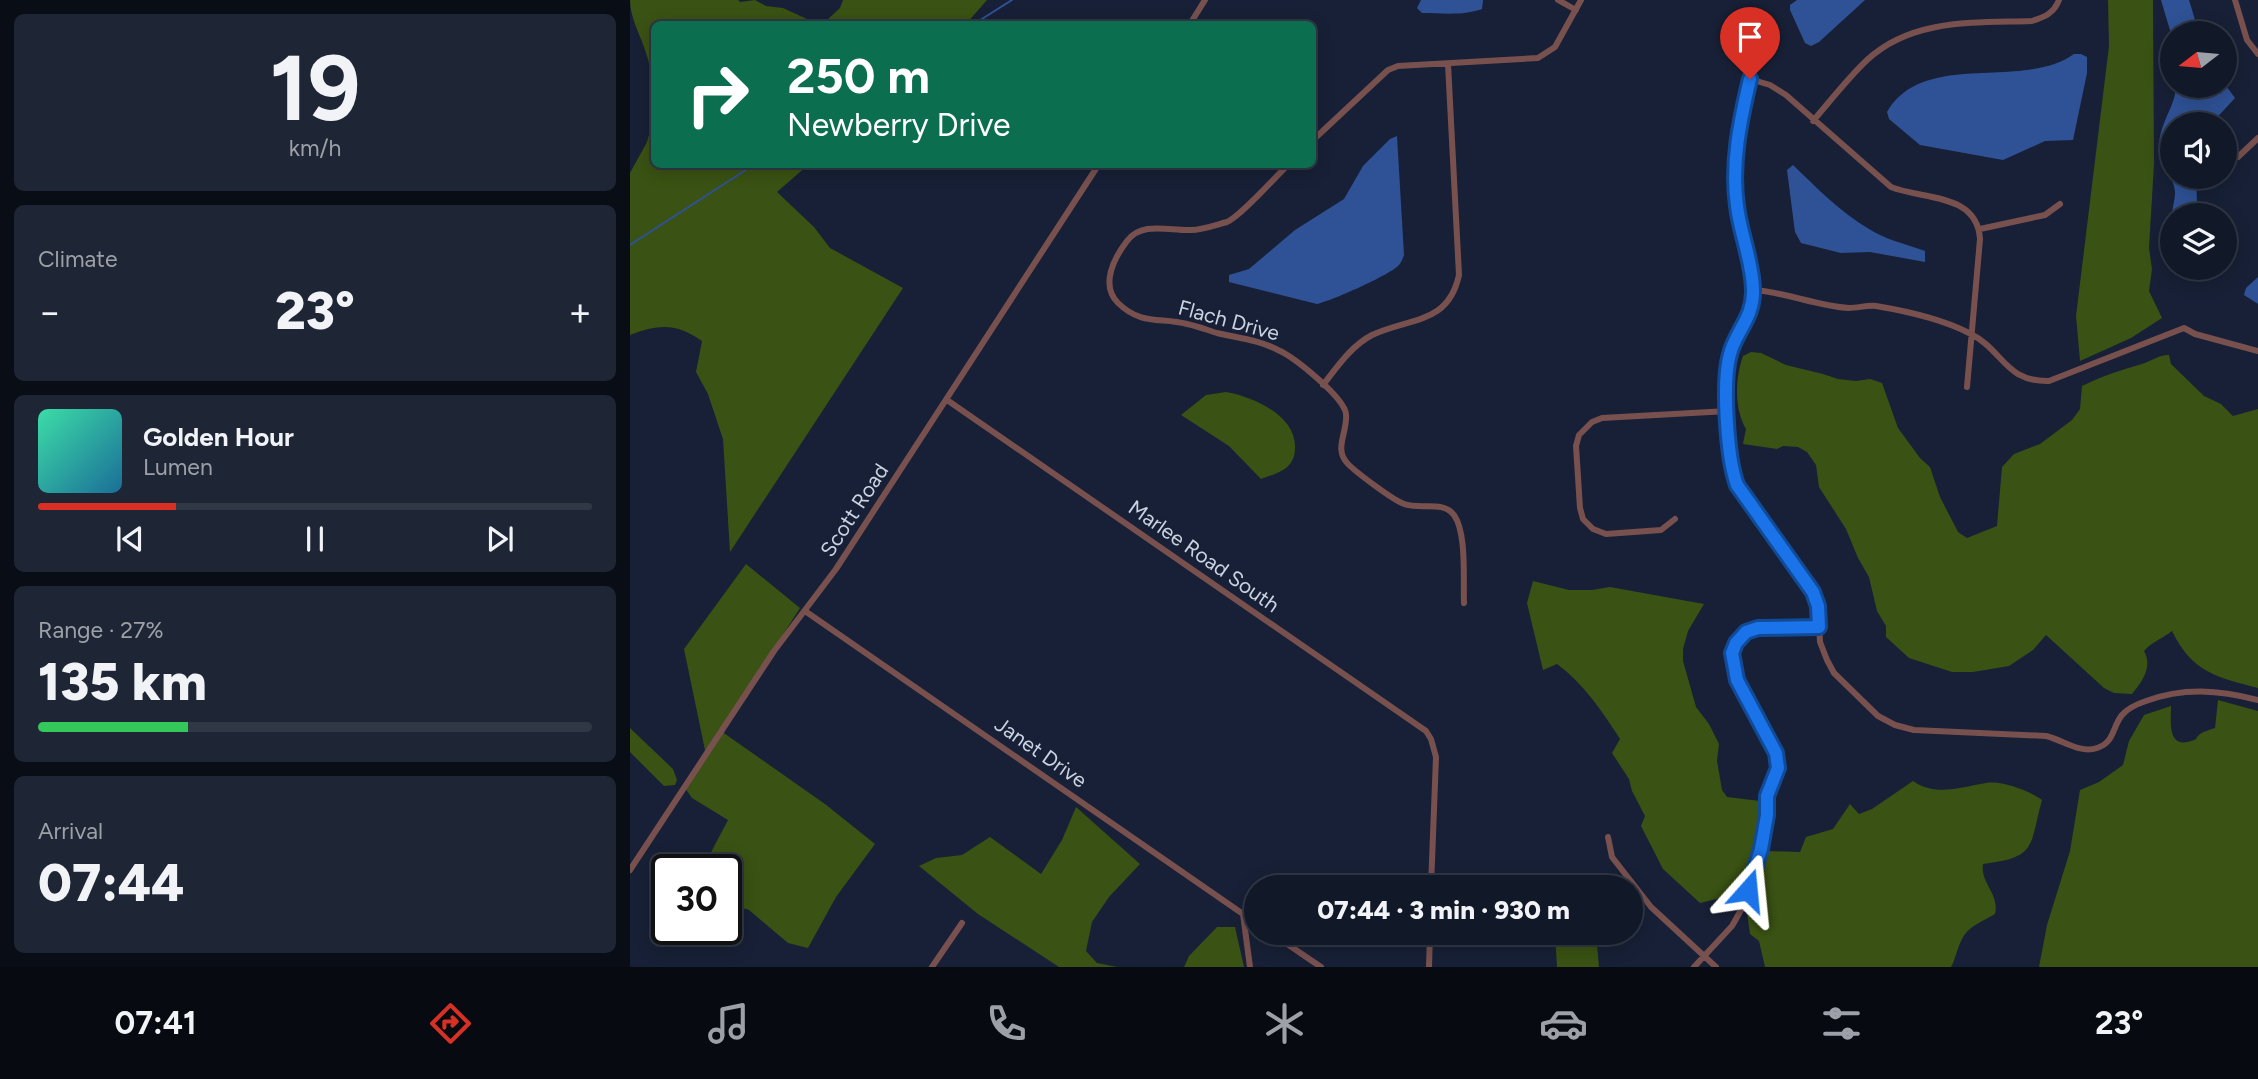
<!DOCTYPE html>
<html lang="en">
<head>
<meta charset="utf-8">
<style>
	:root { --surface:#111828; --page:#1e2534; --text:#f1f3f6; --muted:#9ca0a8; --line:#303745; --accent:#d93025 }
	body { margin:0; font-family:Figtree,sans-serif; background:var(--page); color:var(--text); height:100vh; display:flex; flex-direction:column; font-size:26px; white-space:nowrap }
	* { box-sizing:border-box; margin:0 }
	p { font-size:23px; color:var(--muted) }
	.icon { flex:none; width:38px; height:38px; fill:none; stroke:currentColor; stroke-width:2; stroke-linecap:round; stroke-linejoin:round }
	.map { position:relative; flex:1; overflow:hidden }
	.side { display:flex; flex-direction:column; gap:14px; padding:14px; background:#090d16; width:630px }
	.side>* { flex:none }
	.banner { position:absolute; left:21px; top:21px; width:665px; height:147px; border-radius:10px; box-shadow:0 4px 18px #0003,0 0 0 2px var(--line); background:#0b6e4f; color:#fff; overflow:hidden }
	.needle { width:46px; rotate:254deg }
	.buttons { position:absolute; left:1530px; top:21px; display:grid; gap:14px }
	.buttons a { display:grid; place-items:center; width:77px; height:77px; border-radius:50%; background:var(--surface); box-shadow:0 4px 18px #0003,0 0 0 2px var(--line); font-size:35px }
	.speed { position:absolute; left:21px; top:854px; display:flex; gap:14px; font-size:35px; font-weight:700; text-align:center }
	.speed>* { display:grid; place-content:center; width:91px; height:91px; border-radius:50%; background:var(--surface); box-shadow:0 4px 18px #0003,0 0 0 2px var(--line); line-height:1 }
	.speed .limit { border:4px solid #111; border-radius:10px; background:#fff; color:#111 }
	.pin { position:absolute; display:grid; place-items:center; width:60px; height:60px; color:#fff; margin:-72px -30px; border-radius:50% 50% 50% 0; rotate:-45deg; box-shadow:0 0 7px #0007 }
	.pin .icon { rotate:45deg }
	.me { position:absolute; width:77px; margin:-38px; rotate:18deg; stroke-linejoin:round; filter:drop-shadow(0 0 5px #0008) }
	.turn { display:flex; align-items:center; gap:24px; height:147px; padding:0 21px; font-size:32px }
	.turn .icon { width:91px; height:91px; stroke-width:2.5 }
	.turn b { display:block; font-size:49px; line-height:60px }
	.big { font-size:52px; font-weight:800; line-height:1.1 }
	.side .card { flex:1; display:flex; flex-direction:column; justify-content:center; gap:10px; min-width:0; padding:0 24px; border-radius:10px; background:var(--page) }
	.side .dial { align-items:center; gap:0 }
	.dial b { font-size:91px; line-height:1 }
	.song { display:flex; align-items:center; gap:21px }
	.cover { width:84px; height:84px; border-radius:10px; background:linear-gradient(135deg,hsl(160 70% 55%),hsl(200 70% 35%)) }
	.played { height:7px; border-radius:4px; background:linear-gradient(90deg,var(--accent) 25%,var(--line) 25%) }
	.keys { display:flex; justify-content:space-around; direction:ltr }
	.heat { display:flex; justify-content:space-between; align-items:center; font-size:38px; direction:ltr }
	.charge { height:10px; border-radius:5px; background:linear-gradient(90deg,#34c759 27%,var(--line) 0) }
	.trip { position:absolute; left:614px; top:875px; width:399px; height:70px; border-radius:35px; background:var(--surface); box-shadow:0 4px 18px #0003,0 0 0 2px var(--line); font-weight:800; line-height:70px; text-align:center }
	.tab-bar { display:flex; height:112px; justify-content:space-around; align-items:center; background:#070a10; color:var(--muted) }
	.tab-bar .icon { width:49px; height:49px }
	.tab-bar .selected { color:var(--accent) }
	.tab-bar b { font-size:32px; color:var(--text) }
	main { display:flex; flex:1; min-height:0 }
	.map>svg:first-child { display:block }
	.green { fill:#3a5213 }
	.water { fill:#2f5296 }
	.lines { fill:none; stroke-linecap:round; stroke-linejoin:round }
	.stream { stroke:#2f5296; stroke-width:2 }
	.street { stroke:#78514f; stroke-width:6 }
	.route-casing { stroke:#114b97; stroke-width:18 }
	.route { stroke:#1a73e8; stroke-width:12 }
	.labels { text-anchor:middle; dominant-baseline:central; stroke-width:5; stroke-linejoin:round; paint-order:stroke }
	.street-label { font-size:21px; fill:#cbd2e1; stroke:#172036 }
</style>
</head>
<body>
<main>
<section class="side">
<div class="card dial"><b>19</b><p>km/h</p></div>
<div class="card"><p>Climate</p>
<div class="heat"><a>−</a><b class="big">23°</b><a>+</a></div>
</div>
<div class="card">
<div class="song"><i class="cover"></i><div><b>Golden Hour</b><p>Lumen</p></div></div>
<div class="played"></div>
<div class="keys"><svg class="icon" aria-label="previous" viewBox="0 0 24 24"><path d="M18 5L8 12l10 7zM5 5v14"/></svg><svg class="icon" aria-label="pause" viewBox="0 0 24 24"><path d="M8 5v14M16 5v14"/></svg><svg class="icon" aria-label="next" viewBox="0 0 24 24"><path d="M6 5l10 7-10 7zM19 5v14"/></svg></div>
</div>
<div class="card"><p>Range · 27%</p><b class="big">135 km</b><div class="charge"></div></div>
<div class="card"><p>Arrival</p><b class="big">07:44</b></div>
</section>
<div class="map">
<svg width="1628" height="967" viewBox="0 0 1628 967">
	<rect width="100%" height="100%" fill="#172036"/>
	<path class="green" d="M0,0H108L110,2L125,0L136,6L153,8L177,19L197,20L210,8L213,0H357L336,24H24V113C23,92 23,73 16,53C11,36 0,18 0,0Z
		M1478,0H1523L1524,164L1519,248L1522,269L1519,291L1532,318L1501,338L1450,361L1446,316L1479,46Z
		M24,116V164L178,165L147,192L184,227L200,248L273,288L100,552L93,439L78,394L66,372L72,341C46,323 29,324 0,335V173L17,142Z
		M1121,352L1131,353L1156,365L1193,374L1208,379L1226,381L1240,379L1252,383L1268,428L1290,458L1300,467L1310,497L1328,532L1337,538L1367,526L1372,467L1384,454L1410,444L1442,420L1450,409L1452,386C1472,376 1491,370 1512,364C1522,361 1528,355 1539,355L1541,364L1574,396L1591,404L1603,416L1628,409V688C1586,677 1562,672 1542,631C1532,639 1523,641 1514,651C1523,667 1512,682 1502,694L1484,693L1474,688L1416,635L1403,650L1379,666L1343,672H1322L1279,658L1256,637V626L1247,611L1239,577L1228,558L1216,529L1189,487L1186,465L1177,452L1168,447L1153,446L1147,449L1113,444L1116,429C1104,409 1105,378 1113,356Z
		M596,392C624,397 667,416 665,449C665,456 662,463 656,468C650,473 639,476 631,479L599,446L551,415L576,395Z
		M116,564L170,608L91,731L195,804L245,844L206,897L178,948L158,943L119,910L96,903V870H83L79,856L98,820L62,798L55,788L76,755L54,649Z
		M903,581L939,590H962L980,587L1074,604L1058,631L1053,649V661L1066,707L1079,724L1089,744L1087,761L1092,790L1097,797L1130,801L1125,842L1107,894L1070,903L1033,869L1011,826L1015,816L1002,791L999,779L982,753L990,739C972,711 954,684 927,664L913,670L897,603Z
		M1588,700L1628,711V967H1409L1417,925L1440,851L1450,790L1469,782L1493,765L1499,741L1514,715L1541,706C1541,721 1537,749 1561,741C1569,739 1564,739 1570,734C1574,731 1580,730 1585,728Z
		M0,728L43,769L47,780L45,785L34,786L0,752Z
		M1283,781C1306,797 1331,787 1356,783C1371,780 1400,791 1412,800C1399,848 1407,857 1353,864C1350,883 1370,894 1365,914C1354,921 1338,926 1332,939C1327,948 1326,958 1321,967H1135L1129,941L1120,934L1116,907L1124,896L1137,851L1170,852L1176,837L1203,829L1220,804L1229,814L1242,809Z
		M446,807L510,864L479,897L462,922L456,951L467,963L487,967H429L348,914L289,866L306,858L332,855L360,837L411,874L432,840Z
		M587,927H605L614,967H554L559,956Z
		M925,933H966L969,967H927Z"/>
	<path class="water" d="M791,0H853L852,9C833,16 811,13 792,13L787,8Z
		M1167,0H1235L1189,42L1181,46L1175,43L1160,10V5Z
		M1531,0H1559L1569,33H1542V37Z
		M1444,54H1451L1457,57V73L1443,140L1415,141L1373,160L1290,145L1259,119L1257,112C1294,49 1392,91 1444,54Z
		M1594,83L1605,98L1581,124H1542V177H1566L1567,202L1580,215H1542V220C1541,211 1545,202 1545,192C1544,176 1528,160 1529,145C1530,122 1546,105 1546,86H1594Z
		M767,136L774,255C773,258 771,263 769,265C760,275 701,301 687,304L599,282V275L619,269L665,230L714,199L733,166L760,139Z
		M1163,165C1187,188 1210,212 1239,229C1256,240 1276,244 1295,251V262L1240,252L1211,253L1171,243L1165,232L1157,170Z
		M1628,277V304L1614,295L1616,288Z"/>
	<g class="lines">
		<path class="stream" d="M344,24L382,0
			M0,245L125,164"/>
		<path class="street" d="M928,0L946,10
			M1605,0L1617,40L1628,54
			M560,24L575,0
			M1138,29L1127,44L1111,119L1105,168L1106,204L1123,290L1120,312L1100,351L1096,373L1100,467L1107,485L1183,592L1188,605L1190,642L1197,660L1204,673L1248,716L1265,725L1284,730L1416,736C1433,740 1450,754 1467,748C1485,742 1482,727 1492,715C1498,708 1507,704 1516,701C1554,687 1589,690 1628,700
			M1120,79L1140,85L1156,95L1261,187C1294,200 1347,193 1350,239L1337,387
			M1183,121C1201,100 1218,78 1237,60C1282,18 1345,23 1402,21C1415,17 1424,13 1429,0
			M682,141L758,70L768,66L908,58L925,47L951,0
			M1594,162L1608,157L1628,138
			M659,164C646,176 610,217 597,222C586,225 572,230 561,230C539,231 512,221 497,241C484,258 470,285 488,303C512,326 530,317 557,324C567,326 577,330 587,333C608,338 629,340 648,350C664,357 714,397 716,414C718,432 703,449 718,464C727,473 763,500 774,504C790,510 813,500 824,515C837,533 833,580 834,603
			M1350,229L1415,215L1430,204
			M1123,290C1156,292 1186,306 1219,308C1228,308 1237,305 1246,306C1276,311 1312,319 1339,333C1374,350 1374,382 1419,381L1554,328L1565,334L1628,351
			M693,385C707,367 721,346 742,335C780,317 818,325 829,275L818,64
			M317,400L796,731L801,739L806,757L801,887
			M1045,519L1031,530L976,534L963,529L953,519L950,508L946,446L949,435L962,422L972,418L1098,411
			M175,611L626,923
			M978,837L982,857L1021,907L1086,967
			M0,870L144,651L206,569L469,164
			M613,914L620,967
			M641,933L691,967
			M302,967L332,923
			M799,967L800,933
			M1064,967L1102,926L1111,910L1131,849L1137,815V796L1148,768L1146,753L1107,680L1102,653L1106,643L1116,632L1128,628L1189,627"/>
	</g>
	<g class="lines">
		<defs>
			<path id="route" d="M1118,890L1131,849L1137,815V796L1148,768L1146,753L1107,680L1102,653L1106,643L1116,632L1128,628L1189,627L1188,606L1183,592L1107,485C1097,458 1092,381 1100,354C1106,331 1124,317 1123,290C1123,263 1110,233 1107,206C1101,164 1110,121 1120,79"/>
		</defs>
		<use href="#route" class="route-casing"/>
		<use href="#route" class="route"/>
	</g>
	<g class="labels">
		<g class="street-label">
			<text transform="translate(599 320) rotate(15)">Flach Drive</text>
			<text transform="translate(224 510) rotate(-57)">Scott Road</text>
			<text transform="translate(574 556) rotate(35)">Marlee Road South</text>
			<text transform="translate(411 752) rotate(35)">Janet Drive</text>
		</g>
	</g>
</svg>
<div class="buttons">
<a><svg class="needle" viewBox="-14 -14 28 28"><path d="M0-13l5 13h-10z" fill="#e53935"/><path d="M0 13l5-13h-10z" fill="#9ca0a8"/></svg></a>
<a><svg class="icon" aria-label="sound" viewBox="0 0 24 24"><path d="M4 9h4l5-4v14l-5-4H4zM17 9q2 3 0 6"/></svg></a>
<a><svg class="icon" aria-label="layers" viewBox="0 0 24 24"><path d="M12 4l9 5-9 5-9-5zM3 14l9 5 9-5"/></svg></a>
</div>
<div class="speed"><div class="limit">30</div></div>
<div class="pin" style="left:1120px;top:79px;background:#d93025"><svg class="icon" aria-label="arrive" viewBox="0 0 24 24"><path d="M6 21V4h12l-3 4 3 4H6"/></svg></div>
<svg class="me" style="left:1118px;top:890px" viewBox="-20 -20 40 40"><path d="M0-17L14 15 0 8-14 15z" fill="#1a73e8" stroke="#fff" stroke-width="4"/></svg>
<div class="trip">07:44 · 3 min · 930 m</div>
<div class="banner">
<div class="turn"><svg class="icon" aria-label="right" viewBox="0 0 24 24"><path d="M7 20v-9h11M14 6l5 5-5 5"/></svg><div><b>250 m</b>Newberry Drive</div></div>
</div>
</div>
</main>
<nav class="tab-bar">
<b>07:41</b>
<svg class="icon selected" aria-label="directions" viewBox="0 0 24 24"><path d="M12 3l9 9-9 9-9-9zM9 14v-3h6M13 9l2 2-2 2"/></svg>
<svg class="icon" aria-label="music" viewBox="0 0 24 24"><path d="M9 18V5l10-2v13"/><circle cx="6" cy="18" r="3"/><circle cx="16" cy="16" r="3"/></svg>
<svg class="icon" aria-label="phone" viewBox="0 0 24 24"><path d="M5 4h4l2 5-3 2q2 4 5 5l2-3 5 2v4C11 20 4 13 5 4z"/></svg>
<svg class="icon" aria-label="climate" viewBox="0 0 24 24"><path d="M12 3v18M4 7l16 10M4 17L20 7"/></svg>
<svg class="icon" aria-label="car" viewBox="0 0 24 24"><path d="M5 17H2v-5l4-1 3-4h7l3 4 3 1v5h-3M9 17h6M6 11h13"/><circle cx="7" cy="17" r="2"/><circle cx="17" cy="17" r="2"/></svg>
<svg class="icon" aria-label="filters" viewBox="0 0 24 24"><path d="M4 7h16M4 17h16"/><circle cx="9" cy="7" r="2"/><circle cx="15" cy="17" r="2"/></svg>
<b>23°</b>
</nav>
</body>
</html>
